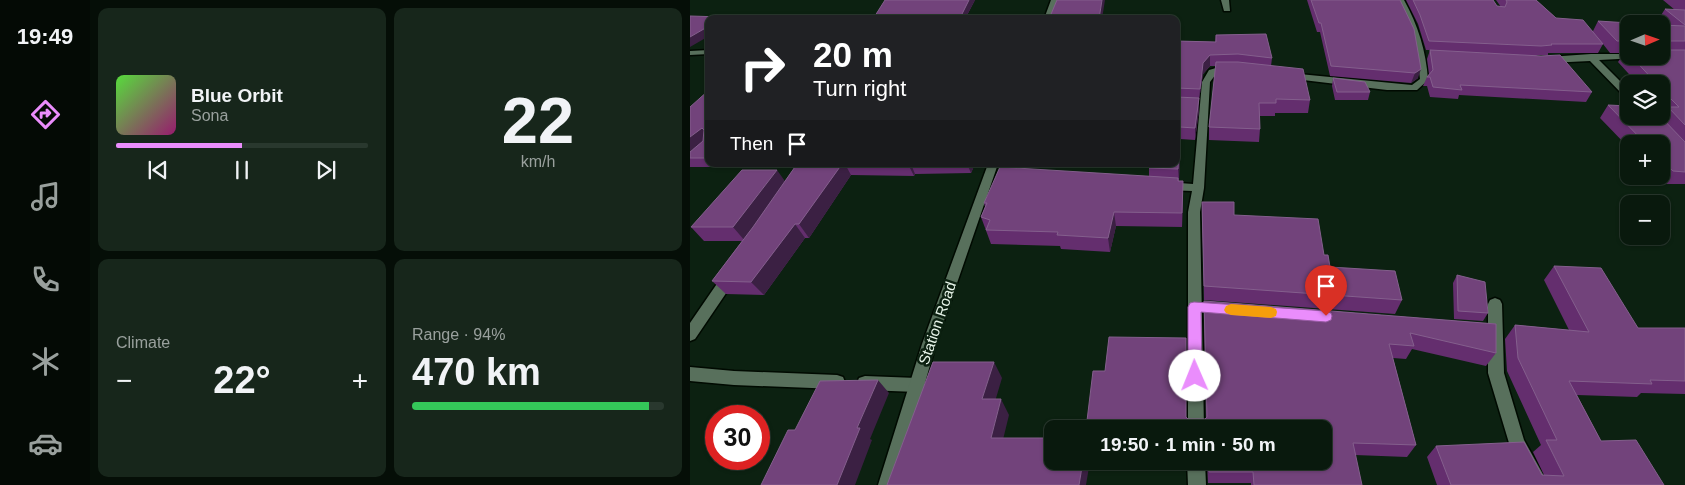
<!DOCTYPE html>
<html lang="en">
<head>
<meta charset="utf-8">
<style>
	:root { --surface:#09190d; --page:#17261b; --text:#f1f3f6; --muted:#99a09d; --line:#29382e; --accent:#ea8dfc }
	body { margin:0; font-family:Arial,sans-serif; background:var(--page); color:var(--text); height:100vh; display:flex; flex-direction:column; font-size:19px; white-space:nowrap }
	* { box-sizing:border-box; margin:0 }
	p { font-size:16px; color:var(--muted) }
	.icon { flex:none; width:28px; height:28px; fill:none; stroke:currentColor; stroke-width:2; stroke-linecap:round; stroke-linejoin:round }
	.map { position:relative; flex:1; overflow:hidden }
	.side { display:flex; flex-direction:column; gap:8px; padding:8px; background:#050e07; width:600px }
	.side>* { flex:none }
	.banner { position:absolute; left:15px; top:15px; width:475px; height:152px; border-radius:10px; box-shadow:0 1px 4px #0004,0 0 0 1px var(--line); background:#202124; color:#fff; overflow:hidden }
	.needle { width:32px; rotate:88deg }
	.controls { position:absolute; left:930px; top:15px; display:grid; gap:10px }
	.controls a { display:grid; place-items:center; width:50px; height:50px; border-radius:10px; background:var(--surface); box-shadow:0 1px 4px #0004,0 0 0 1px var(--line); font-size:25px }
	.speed { position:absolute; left:15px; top:405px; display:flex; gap:10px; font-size:25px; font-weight:700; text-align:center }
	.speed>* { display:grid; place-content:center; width:65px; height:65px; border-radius:50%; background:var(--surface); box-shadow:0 1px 4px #0004,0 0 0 1px var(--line); line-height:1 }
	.speed .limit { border:8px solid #d22; background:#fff; color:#111 }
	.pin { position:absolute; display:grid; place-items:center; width:42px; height:42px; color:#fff; margin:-51px -21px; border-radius:50% 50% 50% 0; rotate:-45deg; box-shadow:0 0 5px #0007 }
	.pin .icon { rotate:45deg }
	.me { position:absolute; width:55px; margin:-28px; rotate:359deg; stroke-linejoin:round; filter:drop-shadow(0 0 4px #0008) }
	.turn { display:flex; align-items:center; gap:18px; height:105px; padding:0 25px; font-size:22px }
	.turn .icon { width:65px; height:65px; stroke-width:2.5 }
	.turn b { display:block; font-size:35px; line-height:42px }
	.then { display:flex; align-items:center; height:48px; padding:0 25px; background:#0003; gap:10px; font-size:19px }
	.big { font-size:38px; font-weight:700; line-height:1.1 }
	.side .card { flex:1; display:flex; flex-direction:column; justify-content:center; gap:8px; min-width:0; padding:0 18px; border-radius:10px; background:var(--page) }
	.side .dial { align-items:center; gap:0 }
	.dial b { font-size:65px; line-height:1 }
	.song { display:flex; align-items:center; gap:15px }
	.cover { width:60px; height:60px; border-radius:8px; background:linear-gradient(135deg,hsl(110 70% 55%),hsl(320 70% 35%)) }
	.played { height:5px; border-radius:2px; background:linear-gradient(90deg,var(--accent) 50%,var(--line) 50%) }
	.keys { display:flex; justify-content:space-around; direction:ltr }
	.heat { display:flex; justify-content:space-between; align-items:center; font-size:28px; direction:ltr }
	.charge { height:8px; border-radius:4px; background:linear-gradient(90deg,#34c759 94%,var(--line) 0) }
	.side .tiles { flex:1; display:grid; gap:8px; grid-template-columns:repeat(2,1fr) }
	.trip { position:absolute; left:354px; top:420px; width:288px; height:50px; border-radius:10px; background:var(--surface); box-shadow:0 1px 4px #0004,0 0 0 1px var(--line); font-weight:700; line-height:50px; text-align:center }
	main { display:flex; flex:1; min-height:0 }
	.menu { display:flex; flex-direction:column; width:90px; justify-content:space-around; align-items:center; background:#040a05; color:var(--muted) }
	.menu .icon { width:35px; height:35px }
	.menu .current { color:var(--accent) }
	.menu b { font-size:22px; color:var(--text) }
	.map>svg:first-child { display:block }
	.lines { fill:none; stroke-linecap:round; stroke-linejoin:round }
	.street-casing { stroke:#000a01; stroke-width:3 }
	.secondary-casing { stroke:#000a01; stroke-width:3 }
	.street { fill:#58705c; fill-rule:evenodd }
	.secondary { fill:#58705c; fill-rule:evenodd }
	.wall { fill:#642e6e }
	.shaded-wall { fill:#3b2043 }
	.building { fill:#72437b; stroke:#845f8d }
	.route { fill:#ea8dfc; stroke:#985ca4 }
	.slow { fill:#f59e0b }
	.labels { text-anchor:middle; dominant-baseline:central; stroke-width:5; stroke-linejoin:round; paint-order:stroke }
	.street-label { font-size:15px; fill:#e7f4e9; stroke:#0c2111 }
</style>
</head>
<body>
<main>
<nav class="menu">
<b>19:49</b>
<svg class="icon current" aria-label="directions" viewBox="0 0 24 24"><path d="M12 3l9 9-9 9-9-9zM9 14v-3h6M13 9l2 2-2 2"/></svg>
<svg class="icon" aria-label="music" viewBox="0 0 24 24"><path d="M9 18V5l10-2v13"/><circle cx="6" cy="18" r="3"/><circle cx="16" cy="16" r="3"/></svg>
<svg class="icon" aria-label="phone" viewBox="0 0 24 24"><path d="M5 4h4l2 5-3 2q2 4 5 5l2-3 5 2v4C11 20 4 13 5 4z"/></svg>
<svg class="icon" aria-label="climate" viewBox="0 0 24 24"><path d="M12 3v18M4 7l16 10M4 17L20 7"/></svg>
<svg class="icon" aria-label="car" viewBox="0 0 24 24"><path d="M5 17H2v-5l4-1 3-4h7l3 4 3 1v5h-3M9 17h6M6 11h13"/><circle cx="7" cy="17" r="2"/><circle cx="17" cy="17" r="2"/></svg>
</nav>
<section class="side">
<div class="tiles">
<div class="card">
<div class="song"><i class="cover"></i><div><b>Blue Orbit</b><p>Sona</p></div></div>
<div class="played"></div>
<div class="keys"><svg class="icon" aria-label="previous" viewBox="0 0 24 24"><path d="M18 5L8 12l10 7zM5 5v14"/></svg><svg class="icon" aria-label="pause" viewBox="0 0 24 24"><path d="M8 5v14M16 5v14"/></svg><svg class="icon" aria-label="next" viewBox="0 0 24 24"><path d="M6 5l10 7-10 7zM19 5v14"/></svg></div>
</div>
<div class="card dial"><b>22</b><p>km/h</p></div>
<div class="card"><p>Climate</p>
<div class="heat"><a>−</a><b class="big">22°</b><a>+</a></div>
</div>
<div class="card"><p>Range · 94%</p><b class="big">470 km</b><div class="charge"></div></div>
</div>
</section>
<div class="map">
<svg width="995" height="485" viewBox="0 0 995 485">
	<rect width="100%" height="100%" fill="#0c2111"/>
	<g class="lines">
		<defs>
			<path id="street" d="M531,0H539L540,11H534Z
				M706,0H714C728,25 736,51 738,80L727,90H697L596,78V74L599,73L722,85L730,79C727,50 721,25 706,0Z
				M19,50V54L0,55V51Z
				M901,54H939V56H952L948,58L909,60L939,90V99L936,98L900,61L858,63L854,60L858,57Z
				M533,66H542L546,69L542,72L526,74L520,82L514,188L510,212L514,429H498V212L502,191L476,190L470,186L476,182L503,184L512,82L519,70Z
				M40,271L45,272L47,276L45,280L5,339L0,341V323L35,272Z
				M805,298L810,300L812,304L814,373L834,440L859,485H840L819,443L798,373V304L800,300Z
				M0,367L44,371L147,375L153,377L155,382L153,387L147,389L44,385L0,381Z
				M175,376L227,378L233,380L235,385L233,390L227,392L175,390L169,388L167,383L169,378Z
				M497,461H515L516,485H498Z"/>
			<path id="secondary" d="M361,0H369L362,19H354Z
				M298,164H308L246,344L206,485H188L232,344Z"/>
		</defs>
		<use href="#street" class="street-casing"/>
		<use href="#secondary" class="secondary-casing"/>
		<use href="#street" class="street"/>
		<use href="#secondary" class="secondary"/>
	</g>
	<path class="wall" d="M285,0L275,19H183Z
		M617,0H710L728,78L721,83L640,76L630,32H627Z
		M716,0H803L807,6L811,7L806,0H846L866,18L903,31L908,21L939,24V56H971V25H974L968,20L975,9L985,10L973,0H995V184H973L965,176H971V144H939V148L910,118L918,105L970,117L973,113L971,110V84H948L928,62L934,53H920L913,44L908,53H858V55H846L902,92L896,102L769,95L768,99L740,97L737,86H733L737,77L739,74L737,59L740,50H736L728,24Z
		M526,35L582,58L581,66L620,100L618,113H585V116H570V129L569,142L519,140V127L526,66H520L513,74L509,100V110L505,140L490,139L489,181L493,195L492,227L426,226L420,252L371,249L370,246L301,244L291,217L295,207L294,203L459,176V168L486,164V41L525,42Z
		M643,78L680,92L678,100H645L642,86Z
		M19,90V164H26L23,167H0V152L9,145L0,151Z
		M107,164H285L281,173L225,174L224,176L161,175L119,238H115L74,295L36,294L22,281L52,241H14L1,227L95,181Z
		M512,202L634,255L640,267L712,300L705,314L514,300Z
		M864,266L948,328H995V394L951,393L947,397L887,395L911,441L974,485H747L737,457L746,446L852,475H854L843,452L851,445L817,371L815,339L825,325L879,330L854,280Z
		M767,275L798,313L793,321L764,319L763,283Z
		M514,301L806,324V353L796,366L722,349L716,359L703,358L726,445L717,457L665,455L672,485H561V483H518L517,461H632V429H396L496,417L498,419H515L516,418L514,315Z"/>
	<path class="shaded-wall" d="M279,0H285L275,19H270V18Z
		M412,0H415L412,19H409Z
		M19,26V36L0,47V37Z
		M520,55V66L513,74L509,100L510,89L513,63Z
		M731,69L728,78L721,83L725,73Z
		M509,98V110L505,140V128Z
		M490,127V139L489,181L488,169Z
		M12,128L19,137L0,151V137Z
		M152,164H155L161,175L119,238L109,224Z
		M218,164H221L225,174L224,176Z
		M277,164H285L281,173Z
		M87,170L97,184L55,241L43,227Z
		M493,181V195L492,227V213Z
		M424,212L426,226L420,252L418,238Z
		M105,224L115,238L74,295L61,282Z
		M304,362L312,378L301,415L292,399Z
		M188,380L199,393L180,439L182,440L165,485H147L167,428Z
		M311,399L319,415L310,452L301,438Z
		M393,461H400L396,485H389Z"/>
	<path class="building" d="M195,0H279L270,18L183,19Z
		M367,0H412L409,19H359Z
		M621,0H710L724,29L731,69L725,73L641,66L631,23H629Z
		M723,0H803L807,6L815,7L817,2L816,0H846L866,18L893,20L913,44H861L862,45L851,46L739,41L730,15Z
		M975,9L995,10V25Z
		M0,16L33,17L31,19H19V26L0,37Z
		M908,21L955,24H939V41H927Z
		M971,25L995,26V41H971Z
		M576,34L582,58L548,54L520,55L513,63L510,89L486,88V41L526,42V35Z
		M740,50L851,56L870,55L902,92L770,85L772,90L743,87L740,77H737L743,70Z
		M971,50H995V125L978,107H989L971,89V84H967L941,56H971Z
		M526,62H548L613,69L620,100L586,99V103H569L570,129L519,127Z
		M643,78L675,82L680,92H647Z
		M19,90V155L16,158H0V152L13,141L14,130L12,128L0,137V107Z
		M486,97L509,98L505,128L490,127L488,169L459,168V164H486Z
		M918,105L939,106V116H970L995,142V172L983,171L971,160V144H956Z
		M107,164H152L109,224H105L61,282L22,281L63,227Z
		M310,167L488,178V181H493L492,213L424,212L418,238L367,235L368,232L296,230L300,220L291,217L297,203H294Z
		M52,170H87L43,227H1Z
		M512,202H544V215L628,219L634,255H638L640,267L705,271L712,300L514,286Z
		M864,266L911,268L948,328H995V381L960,380L962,384L879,381L911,441L946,440L974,485H761L746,446L834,442L852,475L874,476L856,440H867L828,358L825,325L899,332Z
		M767,275L795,282L798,313L768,311Z
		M514,301L806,324V353L720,333L724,346L699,344L726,445L663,443L672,485H564L563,472H519L518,461H632V429H396L403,371H415L419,337L496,338V417L498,419H515L517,417Z
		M243,362H304L292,399H311L301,438H362V461H393L389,485H197Z
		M188,380L167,428H170L147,485H71L98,430H105L130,381Z"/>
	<path class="route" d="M504,302L636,311L641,313L642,316L641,320L636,322L511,312L512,376L510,381L505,383L500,381L498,376V307L500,303Z"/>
	<path class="slow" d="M541,304L581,307L586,309L587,312L586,316L581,318L541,315L536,313L534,310L536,306Z"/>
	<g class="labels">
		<g class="street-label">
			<text transform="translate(247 323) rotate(-71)">Station Road</text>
		</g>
	</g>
</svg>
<div class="controls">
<a><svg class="needle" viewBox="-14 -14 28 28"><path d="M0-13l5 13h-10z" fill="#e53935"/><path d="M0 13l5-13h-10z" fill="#99a09d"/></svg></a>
<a><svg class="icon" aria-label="layers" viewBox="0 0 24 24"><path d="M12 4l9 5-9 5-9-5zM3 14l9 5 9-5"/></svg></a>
<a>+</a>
<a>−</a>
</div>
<div class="speed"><div class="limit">30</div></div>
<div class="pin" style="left:636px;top:316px;background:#d93025"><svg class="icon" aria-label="arrive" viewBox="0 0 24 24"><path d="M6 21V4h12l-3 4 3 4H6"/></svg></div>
<svg class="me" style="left:505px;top:376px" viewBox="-20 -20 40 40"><circle r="19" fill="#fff"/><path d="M0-13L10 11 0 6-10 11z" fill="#ea8dfc"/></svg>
<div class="trip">19:50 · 1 min · 50 m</div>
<div class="banner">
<div class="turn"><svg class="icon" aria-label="right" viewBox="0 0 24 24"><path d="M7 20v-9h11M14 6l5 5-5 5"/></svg><div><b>20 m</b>Turn right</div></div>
<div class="then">Then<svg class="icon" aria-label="arrive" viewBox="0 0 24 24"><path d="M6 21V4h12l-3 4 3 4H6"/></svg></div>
</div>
</div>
</main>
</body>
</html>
